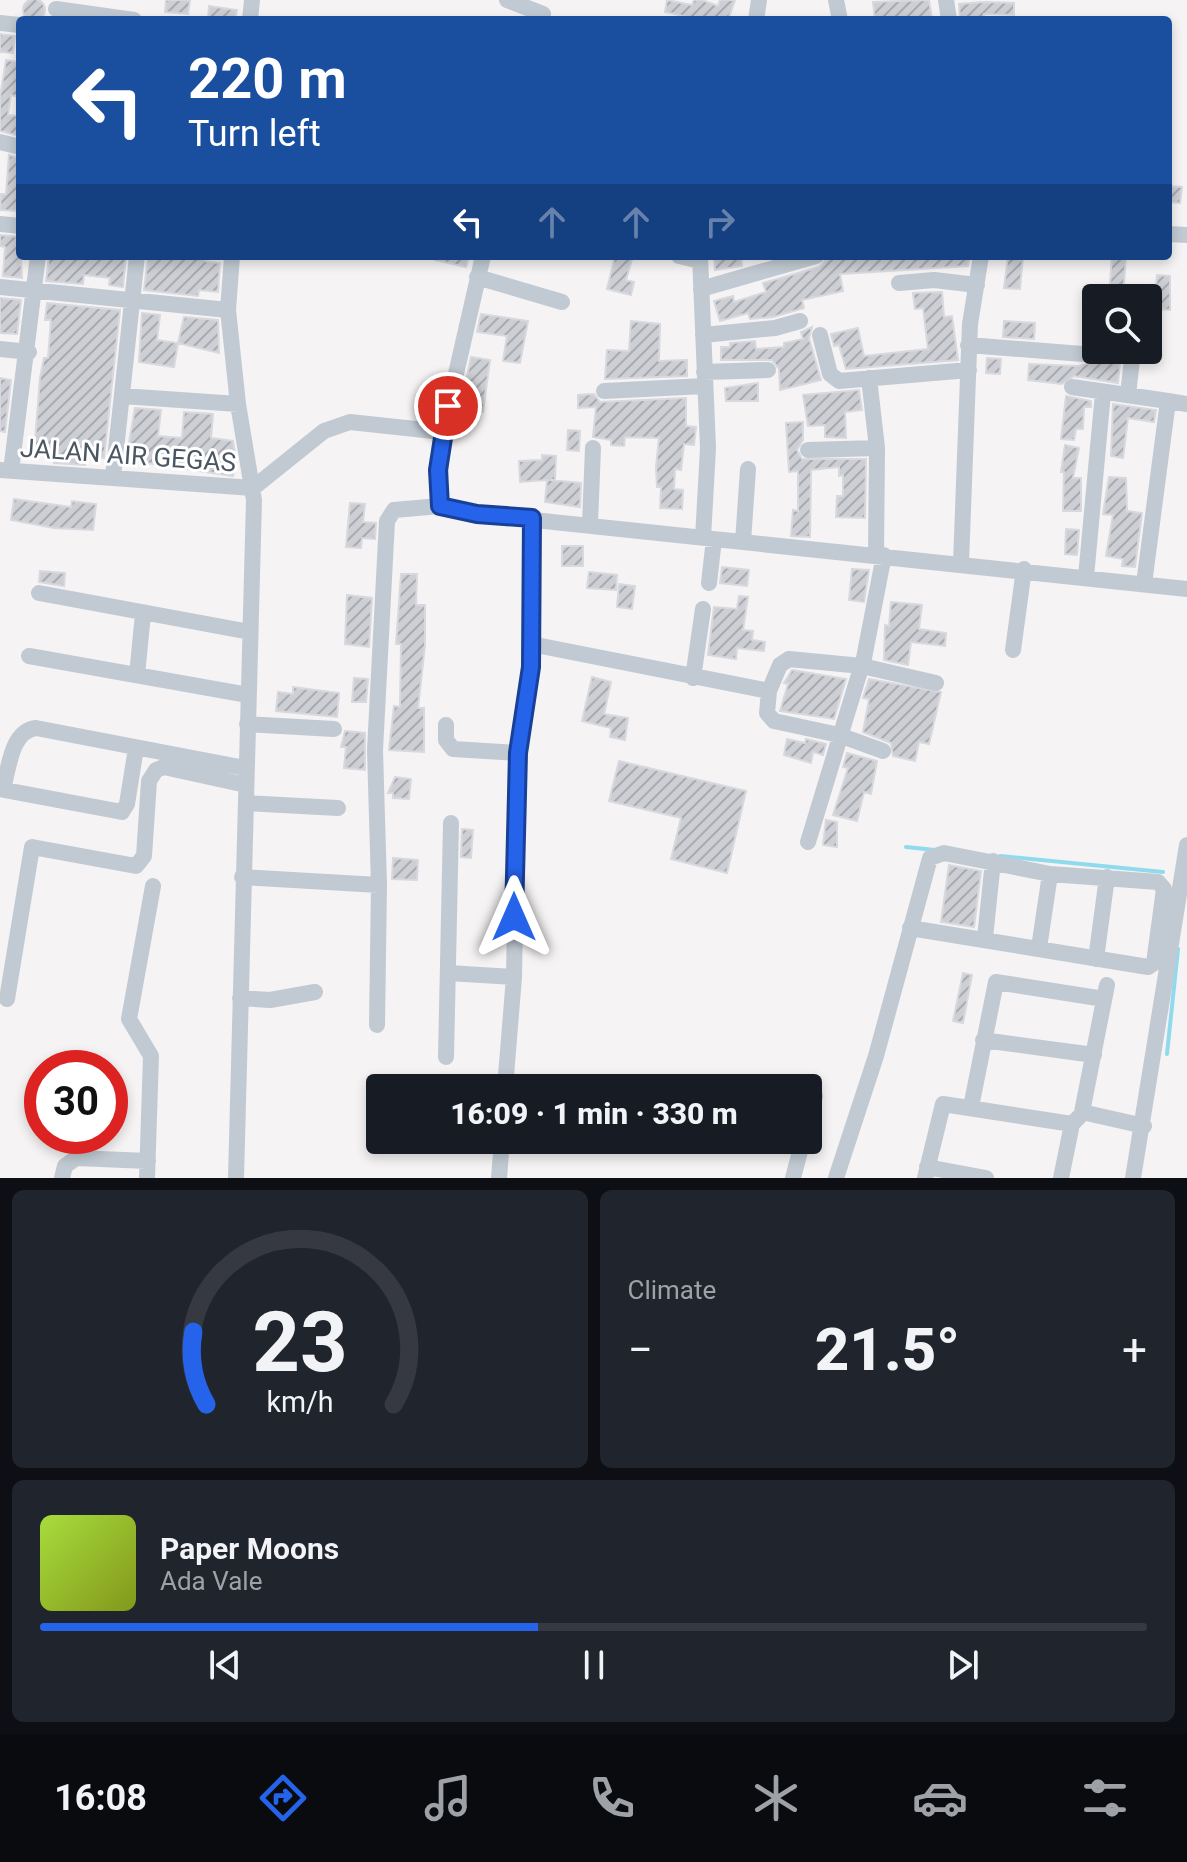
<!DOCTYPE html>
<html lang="en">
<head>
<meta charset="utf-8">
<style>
	:root { --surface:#171b24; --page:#20242c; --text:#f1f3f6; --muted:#9ea1a6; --line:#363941; --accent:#2563eb }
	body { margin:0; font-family:Roboto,sans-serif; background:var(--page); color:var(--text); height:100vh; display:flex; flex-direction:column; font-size:30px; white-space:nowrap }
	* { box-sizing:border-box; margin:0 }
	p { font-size:26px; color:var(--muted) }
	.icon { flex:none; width:44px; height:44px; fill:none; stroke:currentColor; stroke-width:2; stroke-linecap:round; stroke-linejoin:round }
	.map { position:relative; height:1178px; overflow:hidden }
	.sheet { display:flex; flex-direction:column; gap:12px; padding:12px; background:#0d0f14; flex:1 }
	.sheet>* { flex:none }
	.guide { position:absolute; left:16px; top:16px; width:1156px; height:244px; border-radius:8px; box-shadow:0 4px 12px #0003; background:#1a4fa0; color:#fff; overflow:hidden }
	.buttons { position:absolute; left:1082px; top:284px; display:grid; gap:16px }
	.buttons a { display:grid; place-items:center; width:80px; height:80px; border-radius:8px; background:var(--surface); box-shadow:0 4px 12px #0003; font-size:40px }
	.speed { position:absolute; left:24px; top:1050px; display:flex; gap:16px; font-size:40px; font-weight:700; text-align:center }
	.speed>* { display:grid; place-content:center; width:104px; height:104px; border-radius:50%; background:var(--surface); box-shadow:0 4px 12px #0003; line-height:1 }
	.speed .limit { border:12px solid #d22; background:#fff; color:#111 }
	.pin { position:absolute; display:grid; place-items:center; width:68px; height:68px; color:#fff; margin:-34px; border:4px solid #fff; border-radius:50%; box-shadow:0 2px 8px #0007 }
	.me { position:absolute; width:88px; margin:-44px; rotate:0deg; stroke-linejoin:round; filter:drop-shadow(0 0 6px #0008) }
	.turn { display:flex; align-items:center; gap:28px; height:168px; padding:0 40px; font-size:36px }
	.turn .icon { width:104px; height:104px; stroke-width:2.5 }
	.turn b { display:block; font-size:56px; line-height:68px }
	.lanes { display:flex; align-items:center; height:76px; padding:0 40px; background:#0003; justify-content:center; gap:40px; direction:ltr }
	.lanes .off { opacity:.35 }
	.big { font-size:60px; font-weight:800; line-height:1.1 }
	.sheet .card { flex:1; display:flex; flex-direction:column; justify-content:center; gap:12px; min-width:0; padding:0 28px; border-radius:12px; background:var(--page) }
	.sheet .dial { align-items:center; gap:0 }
	.dial svg { height:208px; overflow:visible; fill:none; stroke:var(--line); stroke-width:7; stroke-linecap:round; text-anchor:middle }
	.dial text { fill:var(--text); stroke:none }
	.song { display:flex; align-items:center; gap:24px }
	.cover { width:96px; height:96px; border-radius:12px; background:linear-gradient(135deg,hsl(80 70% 55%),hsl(70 70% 35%)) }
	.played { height:8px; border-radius:4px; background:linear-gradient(90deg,var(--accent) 45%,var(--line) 45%) }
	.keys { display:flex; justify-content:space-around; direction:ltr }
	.heat { display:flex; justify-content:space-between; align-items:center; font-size:44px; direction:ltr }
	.sheet .tiles { flex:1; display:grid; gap:12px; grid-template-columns:1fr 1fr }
	.card:last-child { grid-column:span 2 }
	.trip { position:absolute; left:366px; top:1074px; width:456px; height:80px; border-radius:8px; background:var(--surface); box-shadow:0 4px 12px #0003; font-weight:800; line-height:80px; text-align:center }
	.menu { display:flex; height:128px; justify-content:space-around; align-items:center; background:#090b0e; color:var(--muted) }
	.menu .icon { width:56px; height:56px }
	.menu .active { color:var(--accent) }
	.menu b { font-size:36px; color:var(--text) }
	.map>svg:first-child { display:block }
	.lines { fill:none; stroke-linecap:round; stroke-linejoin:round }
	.stream { stroke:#90daee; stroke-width:4 }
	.building { fill:url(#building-hatch); stroke:#d7d9de; stroke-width:2 }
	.minor { stroke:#c1cad2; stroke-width:16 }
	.route-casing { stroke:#184099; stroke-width:20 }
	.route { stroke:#2563eb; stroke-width:14 }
	.labels { text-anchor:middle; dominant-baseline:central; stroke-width:6; stroke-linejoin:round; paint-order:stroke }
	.street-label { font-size:26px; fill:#4a5661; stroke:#fff }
</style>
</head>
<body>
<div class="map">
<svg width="1187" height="1178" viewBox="0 0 1187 1178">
	<defs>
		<pattern id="building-hatch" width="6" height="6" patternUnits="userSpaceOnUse" patternTransform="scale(2)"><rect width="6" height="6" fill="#cdcfd5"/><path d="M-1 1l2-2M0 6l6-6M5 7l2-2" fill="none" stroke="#a8abb0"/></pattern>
	</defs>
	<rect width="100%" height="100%" fill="#f5f3f3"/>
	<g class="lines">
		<path class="stream" d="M906,847L935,850
			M1000,856L1163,872
			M1167,1054L1178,949"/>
	</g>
	<path class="building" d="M23 10a11 11 0 1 1 22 0a11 11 0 1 1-22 0Z
		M166,0H190L188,14L165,12Z
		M667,0L692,5L694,0H702L718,6L720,0H735L728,20H687L688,17L665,12Z
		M929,0L932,19L875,20L873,2Z
		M985,2L1014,3V15L984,14V20H960L959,4Z
		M209,6L237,10L235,20H208Z
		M0,34L15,36L13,53L0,52Z
		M6,60L20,62L19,97L11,95L8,115L20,116V136L0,131V97Z
		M9,155L20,158V211L0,210L1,194H6Z
		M1168,186L1182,187L1180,203L1168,202Z
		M0,235L20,237L22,278L3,276L5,247L0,246Z
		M49,256H126L123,287L109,285L110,278L84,275L83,284L46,281Z
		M148,256H205V261L220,263L218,292L199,290L198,296L144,290Z
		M436,256H469L466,267L435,260Z
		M615,256H633L626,280L634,282L631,295L607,289Z
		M714,256H741L742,266L715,270Z
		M830,256H970L968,266L840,274L843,291L802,300L804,308L773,317L750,319L748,313L720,321L714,301L733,296L734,302L766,292L763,283L819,267Z
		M1008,256H1023L1020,289L1004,288Z
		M1112,256H1126L1123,298H1109Z
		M1157,275L1170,276V310L1154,309Z
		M942,292L944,317L952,316L958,360L846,369L839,345L834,346L831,334L858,328L864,356L928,349L923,308L915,309L913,293Z
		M0,298L21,300L17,334L0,333Z
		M47,303L120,310L104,458L86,457L85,465L54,463L55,455L34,454L40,378L44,358H48L51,320H45Z
		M142,313L160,315L157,340L178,343L174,367L139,362Z
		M481,314L528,321L520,363L503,361L507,336L477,332Z
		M184,317L218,320L219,353L178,343Z
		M631,321L660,324L659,361L687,360V376L605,379L607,350L629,351Z
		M1004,321L1035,323L1034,339L1003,337Z
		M812,327L809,338L821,380L780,390L779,369L772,360H721V347H730V343L755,341L756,349L784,347V343L803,339L801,332Z
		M471,357L490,360L483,412L460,409Z
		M987,358L1001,359L1000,374L986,373Z
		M1098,361L1120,363L1118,383L1074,376L1062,384L1028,380L1029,364L1078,366Z
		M0,378L11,380L5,432L0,431Z
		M758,383V401H726L725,388Z
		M859,390L862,410L845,412L846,438L825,437V425L808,426L803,395Z
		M594,394L600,402L686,398V426L696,427L694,445L684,444L681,470L675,469L674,489L683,490L682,509L660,508L661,487H657L656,467L659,438L625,437L624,446L611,445V440L593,437L596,407L578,408V395Z
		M1066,396L1091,401V407H1084L1083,429H1076L1074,440L1061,439Z
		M1113,404L1156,410L1154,422L1128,418L1123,458L1111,456Z
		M135,408L161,410L158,436L182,438L184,412L213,414L211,438L233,441L236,460L233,476L126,460Z
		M803,422V440L797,450L802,459H866L865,518L836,517L837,496H843V475L839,476V467L811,470L810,537L791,536L793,510L798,511V471L789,472L786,423Z
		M568,430L580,431L579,451L567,450Z
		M1065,445L1079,448L1073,478H1081V511H1063L1064,472H1061Z
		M542,455L556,456L555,480H550L581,483L580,507L545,502L547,480L520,482L519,461L542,460Z
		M1109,477L1126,478L1127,511L1142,513L1135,567L1122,566L1123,559L1106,556L1113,515L1103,514Z
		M14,499L71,507L72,501L96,504L93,530L54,528L11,520Z
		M350,503L365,504L363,522L376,523L375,539L362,538L361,548L346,547Z
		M1066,529L1079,530L1077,555L1065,554Z
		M562,546H583V566H562Z
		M722,567L749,570L747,586L720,583Z
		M852,569L869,570L864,602L849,600Z
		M40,571L65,573L64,586L39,582Z
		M589,572L617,575L616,590L587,588Z
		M401,574H417L416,605H425V645L418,708H424V752L389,750L394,706L400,707L401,644H396Z
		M619,584L635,586L632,609L617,607Z
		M347,595L372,598L369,647L345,644Z
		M739,596L748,597L743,630L753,631L752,640L765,642L764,651L737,648L736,659L708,655L714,607L737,609Z
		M891,602L922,605L919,629L946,633L945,646L911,642L908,665L884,660L885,625L889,626Z
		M792,670L846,679L834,719L780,711L788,684L784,683Z
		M592,677L611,682L604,714L628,718L625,740L610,737L611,728L582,721Z
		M354,678L368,679L366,702H352Z
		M869,679L941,692L929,744L919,742L915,761L893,756L891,743L863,732L869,699L863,698Z
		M293,687L339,693L337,717L276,711L278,692L293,694Z
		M345,731L365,733V770L344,768L346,747H341Z
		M787,739L805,743L806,739L826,744L823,755L813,752L811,763L784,755Z
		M847,753L877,761L871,794L864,792L857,821L833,815L848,768L843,767Z
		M619,761L746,791L727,873L671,859L681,818L609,801Z
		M395,777L411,779L409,799L393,798V793H388Z
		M826,820L837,822V847L823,845Z
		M462,829L473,830L471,858L461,857Z
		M393,858L418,860L417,880L392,879Z
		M949,865L981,871L974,927L941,922Z
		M963,973L972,975L963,1023L953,1021Z"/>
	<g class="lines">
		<path class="minor" d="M507,0L543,14
			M836,0L840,20
			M946,0L949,20
			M56,9L134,20
			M250,20L252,0
			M756,20L759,0
			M0,23L20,25
			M0,142L20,147
			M0,224L20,226
			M1168,234L1187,235
			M232,256L228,310L238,404L254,500L236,1178
			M679,256L700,261
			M700,256L708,448L703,538
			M477,277L562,302
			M899,283L934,280L977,285
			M0,287L228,310
			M701,289L816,256
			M703,335L775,328L800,321
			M820,335L830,374L839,381L969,370
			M968,345L1083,354L1096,350
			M0,349L29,352
			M704,372L768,370
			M869,378L877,448L876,555
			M1072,387L1168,401
			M604,391L705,386
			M1128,395L1133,350
			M122,396L238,404
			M808,450L877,448
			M0,470L253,488L324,431L350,422L443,432
			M11,471L38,256
			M113,477L137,256
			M440,506L441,439L483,256
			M590,523L593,448
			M743,542L748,469
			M961,563L970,324L981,256
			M1086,577L1103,393
			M709,583L714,539
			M1144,584L1168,401L1187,404
			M39,593L250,632
			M531,644L769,691L767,713L774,721L839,735L883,751
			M1013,650L1024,569
			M29,656L248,695
			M137,675L143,614
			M693,678L703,609
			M769,691L780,665L789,659L862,666L936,683
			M247,724L334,729
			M446,725V740L453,749L518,753
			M0,789L122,812L127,804L136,748
			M3,789C9,768 11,731 36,728L245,768
			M246,803L338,808
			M808,842L864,658L884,555
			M242,877L379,885
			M985,938L993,861
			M1039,948L1050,874
			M1096,959L1107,877
			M448,973L514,977
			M1107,985L1082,1112L1144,1126
			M240,998L270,1000L315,992
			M7,999L32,847L136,866L144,856L149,781L156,770L164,767L246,785
			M377,1025L379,885L375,750L387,521L394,510L440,506L477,514L1187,589
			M983,1040L1094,1055
			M446,1057L451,823
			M505,1088L514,977L518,753L531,667L532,518
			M971,1107L996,982L1104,999
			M808,1122L815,1096
			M927,1167L986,1178
			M62,1178L65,1166L76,1158L148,1161
			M147,1178L151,1056L129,1019L153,886
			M499,1178L502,1140
			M793,1178L803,1140
			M836,1178L876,1056L930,858L944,853L1050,874L1158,882L1164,889L1154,963L1148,967L910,928
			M925,1178L943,1104L1072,1124
			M1061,1178L1072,1124L1079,1117
			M1133,1178L1187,845"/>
	</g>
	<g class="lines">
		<defs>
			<path id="route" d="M448,406L438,470L440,506L477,514L532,518L531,667L518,753L514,917"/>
		</defs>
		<use href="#route" class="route-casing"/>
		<use href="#route" class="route"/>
	</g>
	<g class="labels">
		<g class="street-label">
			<text transform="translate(128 455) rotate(4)">JALAN AIR GEGAS</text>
		</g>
	</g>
</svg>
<div class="buttons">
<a><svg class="icon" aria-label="search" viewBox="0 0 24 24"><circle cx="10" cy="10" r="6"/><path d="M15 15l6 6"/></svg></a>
</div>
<div class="speed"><div class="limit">30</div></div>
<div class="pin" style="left:448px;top:406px;background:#d93025"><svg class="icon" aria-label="arrive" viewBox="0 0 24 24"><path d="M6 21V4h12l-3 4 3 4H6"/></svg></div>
<svg class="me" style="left:514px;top:917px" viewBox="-20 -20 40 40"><path d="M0-17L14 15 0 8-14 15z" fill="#2563eb" stroke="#fff" stroke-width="4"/></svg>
<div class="trip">16:09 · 1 min · 330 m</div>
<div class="guide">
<div class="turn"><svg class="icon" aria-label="left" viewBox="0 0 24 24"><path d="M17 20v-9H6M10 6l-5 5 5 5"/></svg><div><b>220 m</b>Turn left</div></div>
<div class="lanes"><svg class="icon" aria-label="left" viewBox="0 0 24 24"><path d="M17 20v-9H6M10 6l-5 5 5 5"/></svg><svg class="icon off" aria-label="ahead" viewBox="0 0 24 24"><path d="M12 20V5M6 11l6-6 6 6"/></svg><svg class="icon off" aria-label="ahead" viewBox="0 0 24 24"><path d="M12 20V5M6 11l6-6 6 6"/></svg><svg class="icon off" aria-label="right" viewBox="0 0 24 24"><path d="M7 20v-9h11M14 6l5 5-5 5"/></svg></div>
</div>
</div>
<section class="sheet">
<div class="tiles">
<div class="card dial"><svg viewBox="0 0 100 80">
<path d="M14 69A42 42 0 1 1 86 69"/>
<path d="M14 69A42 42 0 0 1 9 41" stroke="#2563eb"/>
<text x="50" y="56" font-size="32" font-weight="700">23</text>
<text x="50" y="72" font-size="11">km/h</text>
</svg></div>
<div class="card"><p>Climate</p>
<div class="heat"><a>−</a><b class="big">21.5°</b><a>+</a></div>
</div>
<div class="card">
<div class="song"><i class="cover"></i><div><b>Paper Moons</b><p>Ada Vale</p></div></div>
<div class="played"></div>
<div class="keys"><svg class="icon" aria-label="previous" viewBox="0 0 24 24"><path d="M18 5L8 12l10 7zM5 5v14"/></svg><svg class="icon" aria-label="pause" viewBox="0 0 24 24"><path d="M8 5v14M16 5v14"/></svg><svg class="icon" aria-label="next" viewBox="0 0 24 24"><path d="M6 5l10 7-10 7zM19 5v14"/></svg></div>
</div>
</div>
</section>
<nav class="menu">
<b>16:08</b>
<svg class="icon active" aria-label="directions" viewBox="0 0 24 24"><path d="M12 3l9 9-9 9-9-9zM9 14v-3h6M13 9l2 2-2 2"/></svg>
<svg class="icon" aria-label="music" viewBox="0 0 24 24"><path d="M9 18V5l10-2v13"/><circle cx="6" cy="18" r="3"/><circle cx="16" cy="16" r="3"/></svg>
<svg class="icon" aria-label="phone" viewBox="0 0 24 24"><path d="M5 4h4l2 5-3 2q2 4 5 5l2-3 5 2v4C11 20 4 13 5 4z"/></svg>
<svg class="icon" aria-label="climate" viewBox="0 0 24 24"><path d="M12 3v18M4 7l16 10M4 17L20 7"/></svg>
<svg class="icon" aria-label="car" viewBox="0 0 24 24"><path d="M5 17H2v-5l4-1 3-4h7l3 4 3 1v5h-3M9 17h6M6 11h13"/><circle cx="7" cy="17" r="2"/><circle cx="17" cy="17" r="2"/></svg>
<svg class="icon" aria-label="filters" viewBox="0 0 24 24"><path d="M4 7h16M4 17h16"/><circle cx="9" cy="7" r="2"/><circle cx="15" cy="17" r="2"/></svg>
</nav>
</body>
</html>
